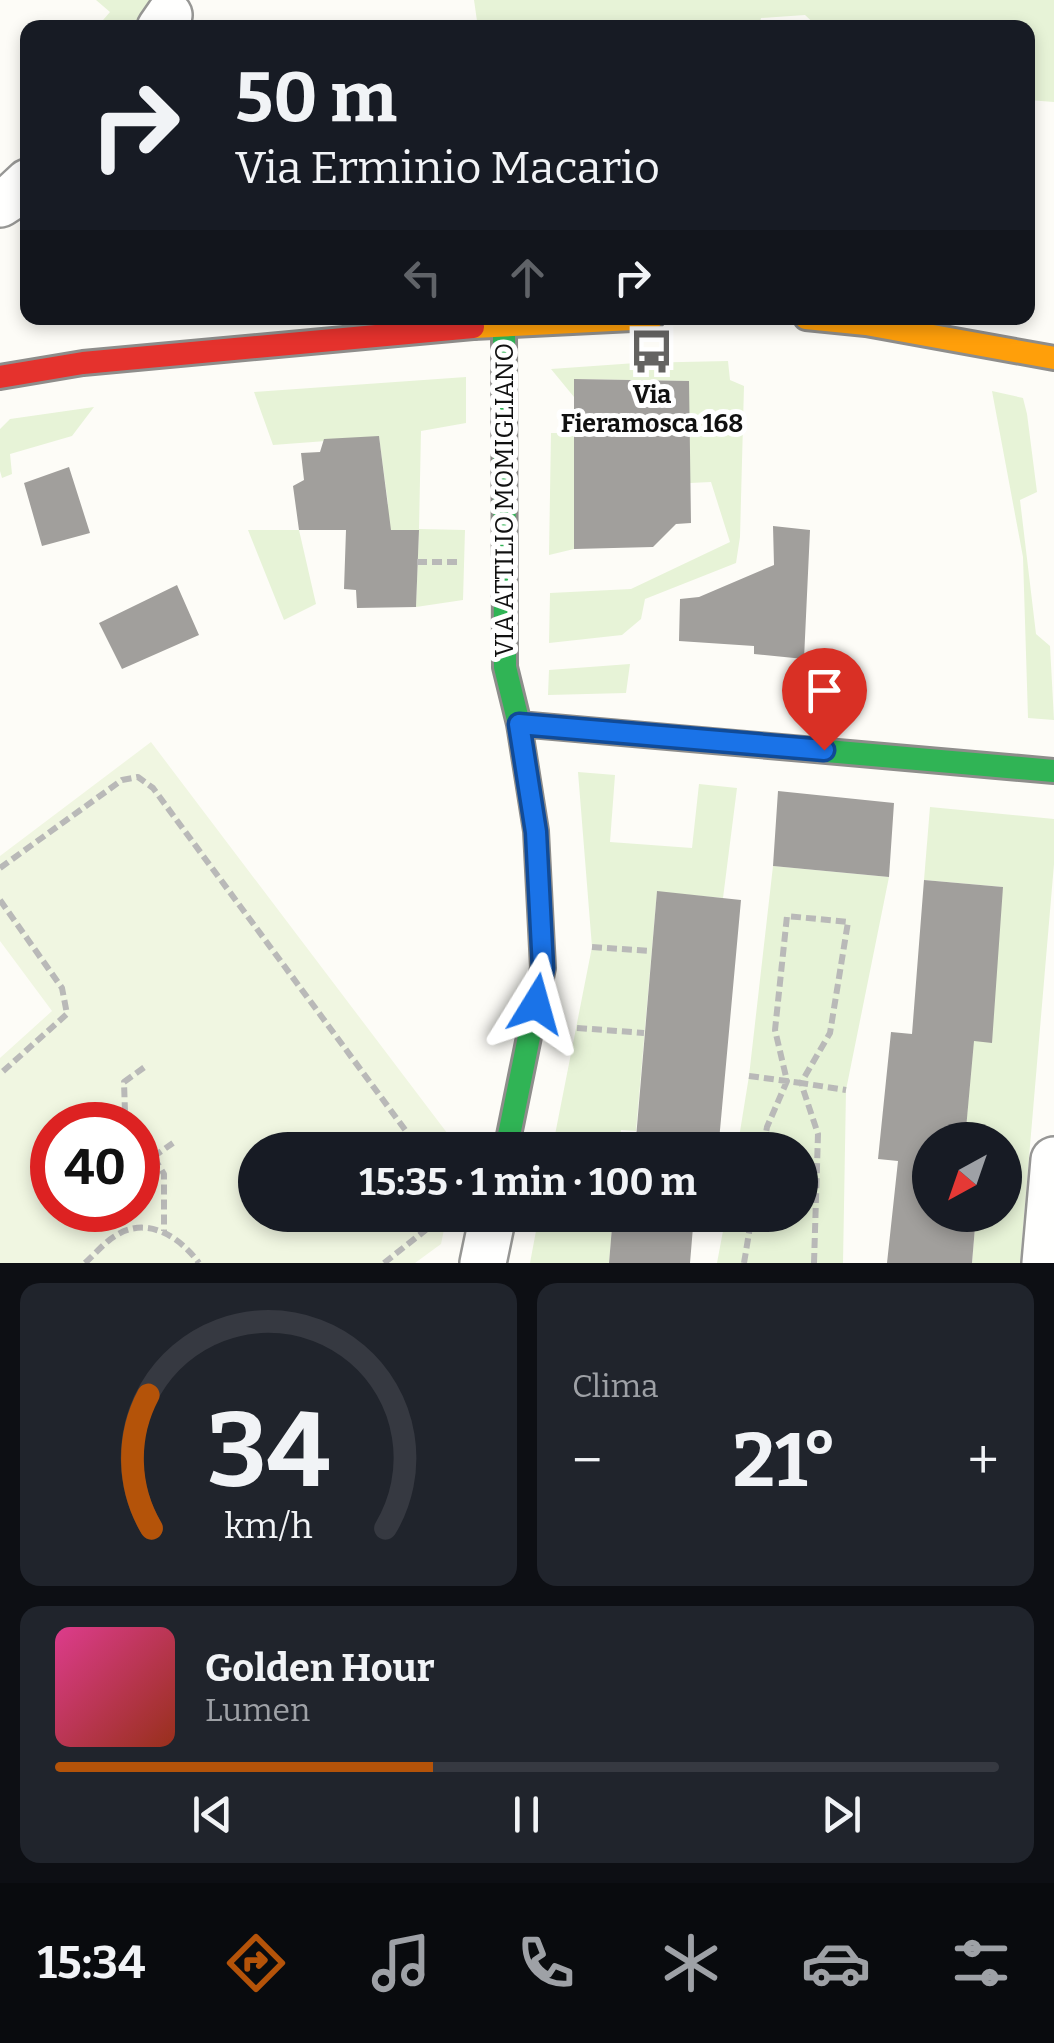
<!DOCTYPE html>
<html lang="it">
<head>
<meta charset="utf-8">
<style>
	:root { --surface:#171b24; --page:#20242c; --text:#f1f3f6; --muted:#9ea1a6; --line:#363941; --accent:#b45309 }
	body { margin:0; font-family:Bitter,serif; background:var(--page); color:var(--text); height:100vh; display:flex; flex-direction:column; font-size:38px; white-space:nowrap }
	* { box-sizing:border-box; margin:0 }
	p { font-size:32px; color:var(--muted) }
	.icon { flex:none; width:55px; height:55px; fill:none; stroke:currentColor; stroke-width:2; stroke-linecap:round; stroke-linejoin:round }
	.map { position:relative; height:1263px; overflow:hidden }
	.panel { display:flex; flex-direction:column; gap:20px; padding:20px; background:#0d0f14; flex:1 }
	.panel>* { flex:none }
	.banner { position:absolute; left:20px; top:20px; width:1015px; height:305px; border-radius:20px; box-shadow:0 5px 15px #0003; background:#171b24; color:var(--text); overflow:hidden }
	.needle { width:65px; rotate:220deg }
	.fabs { position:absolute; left:912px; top:1122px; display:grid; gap:20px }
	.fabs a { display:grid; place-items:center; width:110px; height:110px; border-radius:50%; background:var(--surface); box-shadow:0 5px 15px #0003; font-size:50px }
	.speed { position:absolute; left:30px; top:1102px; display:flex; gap:20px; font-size:50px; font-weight:700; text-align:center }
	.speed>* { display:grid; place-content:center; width:130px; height:130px; border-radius:50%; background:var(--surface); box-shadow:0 5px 15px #0003; line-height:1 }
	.speed .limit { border:15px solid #d22; background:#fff; color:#111 }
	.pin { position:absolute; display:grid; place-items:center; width:85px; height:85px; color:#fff; margin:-102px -42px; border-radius:50% 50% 50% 0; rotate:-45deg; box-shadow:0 0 10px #0007 }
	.pin .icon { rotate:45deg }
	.me { position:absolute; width:110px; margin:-55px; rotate:8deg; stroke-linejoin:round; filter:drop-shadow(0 0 8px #0008) }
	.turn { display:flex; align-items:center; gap:35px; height:210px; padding:0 50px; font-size:45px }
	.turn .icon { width:130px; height:130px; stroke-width:2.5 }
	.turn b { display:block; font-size:70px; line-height:85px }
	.lanes { display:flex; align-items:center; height:95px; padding:0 50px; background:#0003; justify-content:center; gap:50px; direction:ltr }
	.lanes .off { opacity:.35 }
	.big { font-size:75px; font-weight:700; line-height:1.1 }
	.panel .widget { flex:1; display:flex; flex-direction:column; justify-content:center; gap:15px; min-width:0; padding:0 35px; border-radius:20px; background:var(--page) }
	.panel .dial { align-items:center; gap:0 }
	.dial svg { height:260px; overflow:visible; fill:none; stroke:var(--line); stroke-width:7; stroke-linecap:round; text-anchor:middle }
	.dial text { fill:var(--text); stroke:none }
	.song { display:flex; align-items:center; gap:30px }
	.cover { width:120px; height:120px; border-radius:15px; background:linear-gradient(135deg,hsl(330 70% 55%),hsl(10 70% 35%)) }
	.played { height:10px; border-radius:5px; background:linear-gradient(90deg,var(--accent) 40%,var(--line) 40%) }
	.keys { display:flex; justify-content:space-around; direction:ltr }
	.heat { display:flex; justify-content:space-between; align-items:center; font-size:55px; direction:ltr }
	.panel .tiles { flex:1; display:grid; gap:20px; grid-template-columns:1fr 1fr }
	.widget:last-child { grid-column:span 2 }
	.trip { position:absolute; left:238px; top:1132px; width:580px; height:100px; border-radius:50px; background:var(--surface); box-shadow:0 5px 15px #0003; font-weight:700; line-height:100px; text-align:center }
	.menu { display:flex; height:160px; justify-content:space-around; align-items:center; background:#090b0e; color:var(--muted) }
	.menu .icon { width:70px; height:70px }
	.menu .active { color:var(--accent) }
	.menu b { font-size:45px; color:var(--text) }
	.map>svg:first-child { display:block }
	.green { fill:#e7f3d7 }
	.pitch { fill:#f0f6e1; fill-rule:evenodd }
	.building { fill:#a19f9c }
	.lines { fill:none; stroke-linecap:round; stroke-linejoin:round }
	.street-casing { stroke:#979795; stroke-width:50 }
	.fast-casing { stroke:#8e8d8b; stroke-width:28 }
	.slow-casing { stroke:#8e8d8b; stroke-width:28 }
	.jam-casing { stroke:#8e8d8b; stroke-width:28 }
	.path { stroke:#b9b9b8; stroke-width:6; stroke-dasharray:10 5; stroke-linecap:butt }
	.street { stroke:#fffffe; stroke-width:45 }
	.fast { stroke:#30b455; stroke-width:22 }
	.slow { stroke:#ff9f0a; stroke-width:22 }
	.jam { stroke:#e5322d; stroke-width:22 }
	.route-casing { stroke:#114b97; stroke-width:25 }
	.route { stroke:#1a73e8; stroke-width:18 }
	.labels { text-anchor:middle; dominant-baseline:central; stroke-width:10; stroke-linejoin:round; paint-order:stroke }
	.poi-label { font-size:25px; font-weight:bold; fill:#111; stroke:#fff }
	.street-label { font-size:25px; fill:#111; stroke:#fff }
</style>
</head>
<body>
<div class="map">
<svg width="1054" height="1263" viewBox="0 0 1054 1263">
	<rect width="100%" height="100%" fill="#fdfcf7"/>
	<path class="green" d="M96,0H162L141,28L97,27L110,12Z
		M474,0H1054V102L1028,100V28L954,27L945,23L936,28L818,27L805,15L761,18L759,28H478Z
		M728,361L730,380L744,386L740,537L736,563L645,599L641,619L622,635L549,643L550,593L631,589L730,542L711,482L690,483L688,381L575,379L574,397L551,369L636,363Z
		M466,377V423L421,431L419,529L465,530L463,600L416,607L419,530H346L345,521L388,504L379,437L273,445L254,392Z
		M992,391L1023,398L1027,414L1037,492L1020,500L1036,634L1050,646L1054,720L1028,718L1023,557Z
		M94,407L72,436L10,454L12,474L2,478L0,471V429L10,419Z
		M551,433H574V549L549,555Z
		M248,530H299L316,604L284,620Z
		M630,664L626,693L548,695L549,670Z
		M578,772L615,775L610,842L692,848L699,784L737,788L723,898L657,892L636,1131L621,1130L619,1150H552L592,947Z
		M930,807L1054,819V864L1020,1263H972L976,1215H1005V1140H965L973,1041L1003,887L924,880Z
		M773,866L889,877L846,1090L843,1263H717L726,1215H800V1150H737L749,1076Z
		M539,1215H613L609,1263H530Z"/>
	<path class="pitch" d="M151,742L460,1150H255V1215H447L441,1244L415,1263H0V1058L52,1011L0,941V856ZM138,1125V1210H52V1125Z"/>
	<path class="building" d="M574,379L689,381L691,523L676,524L653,547L574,549Z
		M379,436L391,530H419L416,607L357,608L356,590L344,589L346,530H299L293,486L304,480L301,453L320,452L324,439Z
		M69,467L90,533L42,546L24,483Z
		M773,526L810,530L804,659L754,654V646L679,641L680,599L699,597L774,565Z
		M177,585L199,635L122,669L99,623Z
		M778,791L894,803L889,877L773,866Z
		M924,880L1003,887L992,1043L974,1041L965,1140H930V1215H976L972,1263H887L898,1161L878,1159L891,1032L912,1034Z
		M657,891L741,900L719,1141L701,1138L700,1150H635Z
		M613,1215H694L690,1263H609Z"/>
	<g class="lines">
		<defs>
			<path id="street" d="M160,28L169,15
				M0,204L14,195L28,182
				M483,1263L493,1215
				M1045,1263L1054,1160"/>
			<path id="fast" d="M504,324L505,667L519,724L536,831L543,968L506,1150
				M519,724L1054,771"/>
			<path id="slow" d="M806,318L866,324L1054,358
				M473,327L652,318"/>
			<path id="jam" d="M0,377L83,363L473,327"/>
		</defs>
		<use href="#street" class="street-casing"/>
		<use href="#fast" class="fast-casing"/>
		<use href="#slow" class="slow-casing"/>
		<use href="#jam" class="jam-casing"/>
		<path class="path" d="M417,562H458
			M0,868L122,780L138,777L153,788L420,1150
			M0,900L62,988L67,1014L0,1074
			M592,947L651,951
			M577,1028L644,1033
			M749,1076L801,1083L830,1033L848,922L787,916L775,1030L787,1081L767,1127L763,1150
			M133,1125L125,1112L124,1082L146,1066
			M138,1132L164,1174V1231
			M555,1140L619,1148
			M153,1157L173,1143
			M85,1263C95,1254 105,1242 115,1236C147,1215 180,1237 199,1263
			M384,1263L427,1229L435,1215
			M744,1263L752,1215
			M814,1263L818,1134L801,1083L846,1090"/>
		<use href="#street" class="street"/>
		<use href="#fast" class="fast"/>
		<use href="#slow" class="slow"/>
		<use href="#jam" class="jam"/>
	</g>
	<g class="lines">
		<defs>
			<path id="route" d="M536,1004L543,968L536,832L519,724L824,750"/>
		</defs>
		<use href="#route" class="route-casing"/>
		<use href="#route" class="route"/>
	</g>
	<defs>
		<symbol id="bus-bare" viewBox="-9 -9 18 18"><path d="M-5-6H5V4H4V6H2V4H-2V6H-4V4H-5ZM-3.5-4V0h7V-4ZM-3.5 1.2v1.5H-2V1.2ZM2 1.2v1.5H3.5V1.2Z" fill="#646362" stroke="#fff" stroke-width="2.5" paint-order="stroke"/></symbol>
	</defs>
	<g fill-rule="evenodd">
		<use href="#bus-bare" x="620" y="320" width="63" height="63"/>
	</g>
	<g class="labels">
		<g class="poi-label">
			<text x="652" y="395">Via<tspan x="652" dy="29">Fieramosca 168</tspan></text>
		</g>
		<g class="street-label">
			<text transform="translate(505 500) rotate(-90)">VIA ATTILIO MOMIGLIANO</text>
		</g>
	</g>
</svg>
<div class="fabs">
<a><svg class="needle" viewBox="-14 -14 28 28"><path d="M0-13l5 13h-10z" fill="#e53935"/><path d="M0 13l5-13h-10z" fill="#9ea1a6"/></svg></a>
</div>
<div class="speed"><div class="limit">40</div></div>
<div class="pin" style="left:824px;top:750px;background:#d93025"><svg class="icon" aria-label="arrive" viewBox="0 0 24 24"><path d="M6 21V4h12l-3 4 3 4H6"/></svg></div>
<svg class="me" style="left:536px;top:1004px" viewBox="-20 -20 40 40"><path d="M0-17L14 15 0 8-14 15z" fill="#1a73e8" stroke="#fff" stroke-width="4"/></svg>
<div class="trip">15:35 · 1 min · 100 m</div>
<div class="banner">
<div class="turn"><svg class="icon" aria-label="right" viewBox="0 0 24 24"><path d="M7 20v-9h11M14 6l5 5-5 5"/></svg><div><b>50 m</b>Via Erminio Macario</div></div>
<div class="lanes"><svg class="icon off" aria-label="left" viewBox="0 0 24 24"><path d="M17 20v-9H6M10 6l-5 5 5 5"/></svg><svg class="icon off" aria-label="ahead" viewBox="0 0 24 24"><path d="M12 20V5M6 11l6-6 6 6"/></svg><svg class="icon" aria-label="right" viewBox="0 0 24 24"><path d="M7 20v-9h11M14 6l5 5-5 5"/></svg></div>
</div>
</div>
<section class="panel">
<div class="tiles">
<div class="widget dial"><svg viewBox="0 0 100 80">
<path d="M14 69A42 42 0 1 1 86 69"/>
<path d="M14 69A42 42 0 0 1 13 28" stroke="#b45309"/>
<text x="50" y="56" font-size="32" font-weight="700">34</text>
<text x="50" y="72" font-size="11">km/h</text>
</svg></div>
<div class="widget"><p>Clima</p>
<div class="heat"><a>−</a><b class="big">21°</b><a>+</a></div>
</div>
<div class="widget">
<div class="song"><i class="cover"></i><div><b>Golden Hour</b><p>Lumen</p></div></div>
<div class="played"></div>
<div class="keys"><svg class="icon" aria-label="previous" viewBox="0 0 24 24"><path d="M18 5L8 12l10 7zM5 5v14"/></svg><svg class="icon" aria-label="pause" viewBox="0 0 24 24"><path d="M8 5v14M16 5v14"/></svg><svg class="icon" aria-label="next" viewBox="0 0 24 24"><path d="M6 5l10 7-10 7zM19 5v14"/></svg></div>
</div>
</div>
</section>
<nav class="menu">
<b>15:34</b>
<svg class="icon active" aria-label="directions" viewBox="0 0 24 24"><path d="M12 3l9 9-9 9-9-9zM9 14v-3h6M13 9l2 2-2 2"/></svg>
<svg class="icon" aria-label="music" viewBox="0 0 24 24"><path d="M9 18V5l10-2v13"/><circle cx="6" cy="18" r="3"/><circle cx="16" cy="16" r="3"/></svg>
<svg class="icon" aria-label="phone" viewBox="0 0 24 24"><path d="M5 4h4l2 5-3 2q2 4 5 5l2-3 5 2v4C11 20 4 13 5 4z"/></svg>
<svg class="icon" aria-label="climate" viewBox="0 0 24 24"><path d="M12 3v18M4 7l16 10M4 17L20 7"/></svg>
<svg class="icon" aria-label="car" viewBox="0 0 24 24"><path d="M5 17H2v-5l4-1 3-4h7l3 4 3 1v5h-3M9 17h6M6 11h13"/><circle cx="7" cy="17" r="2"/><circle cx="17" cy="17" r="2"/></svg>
<svg class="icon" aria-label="filters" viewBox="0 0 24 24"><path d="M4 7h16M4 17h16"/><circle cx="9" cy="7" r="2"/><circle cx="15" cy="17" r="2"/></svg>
</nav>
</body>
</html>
